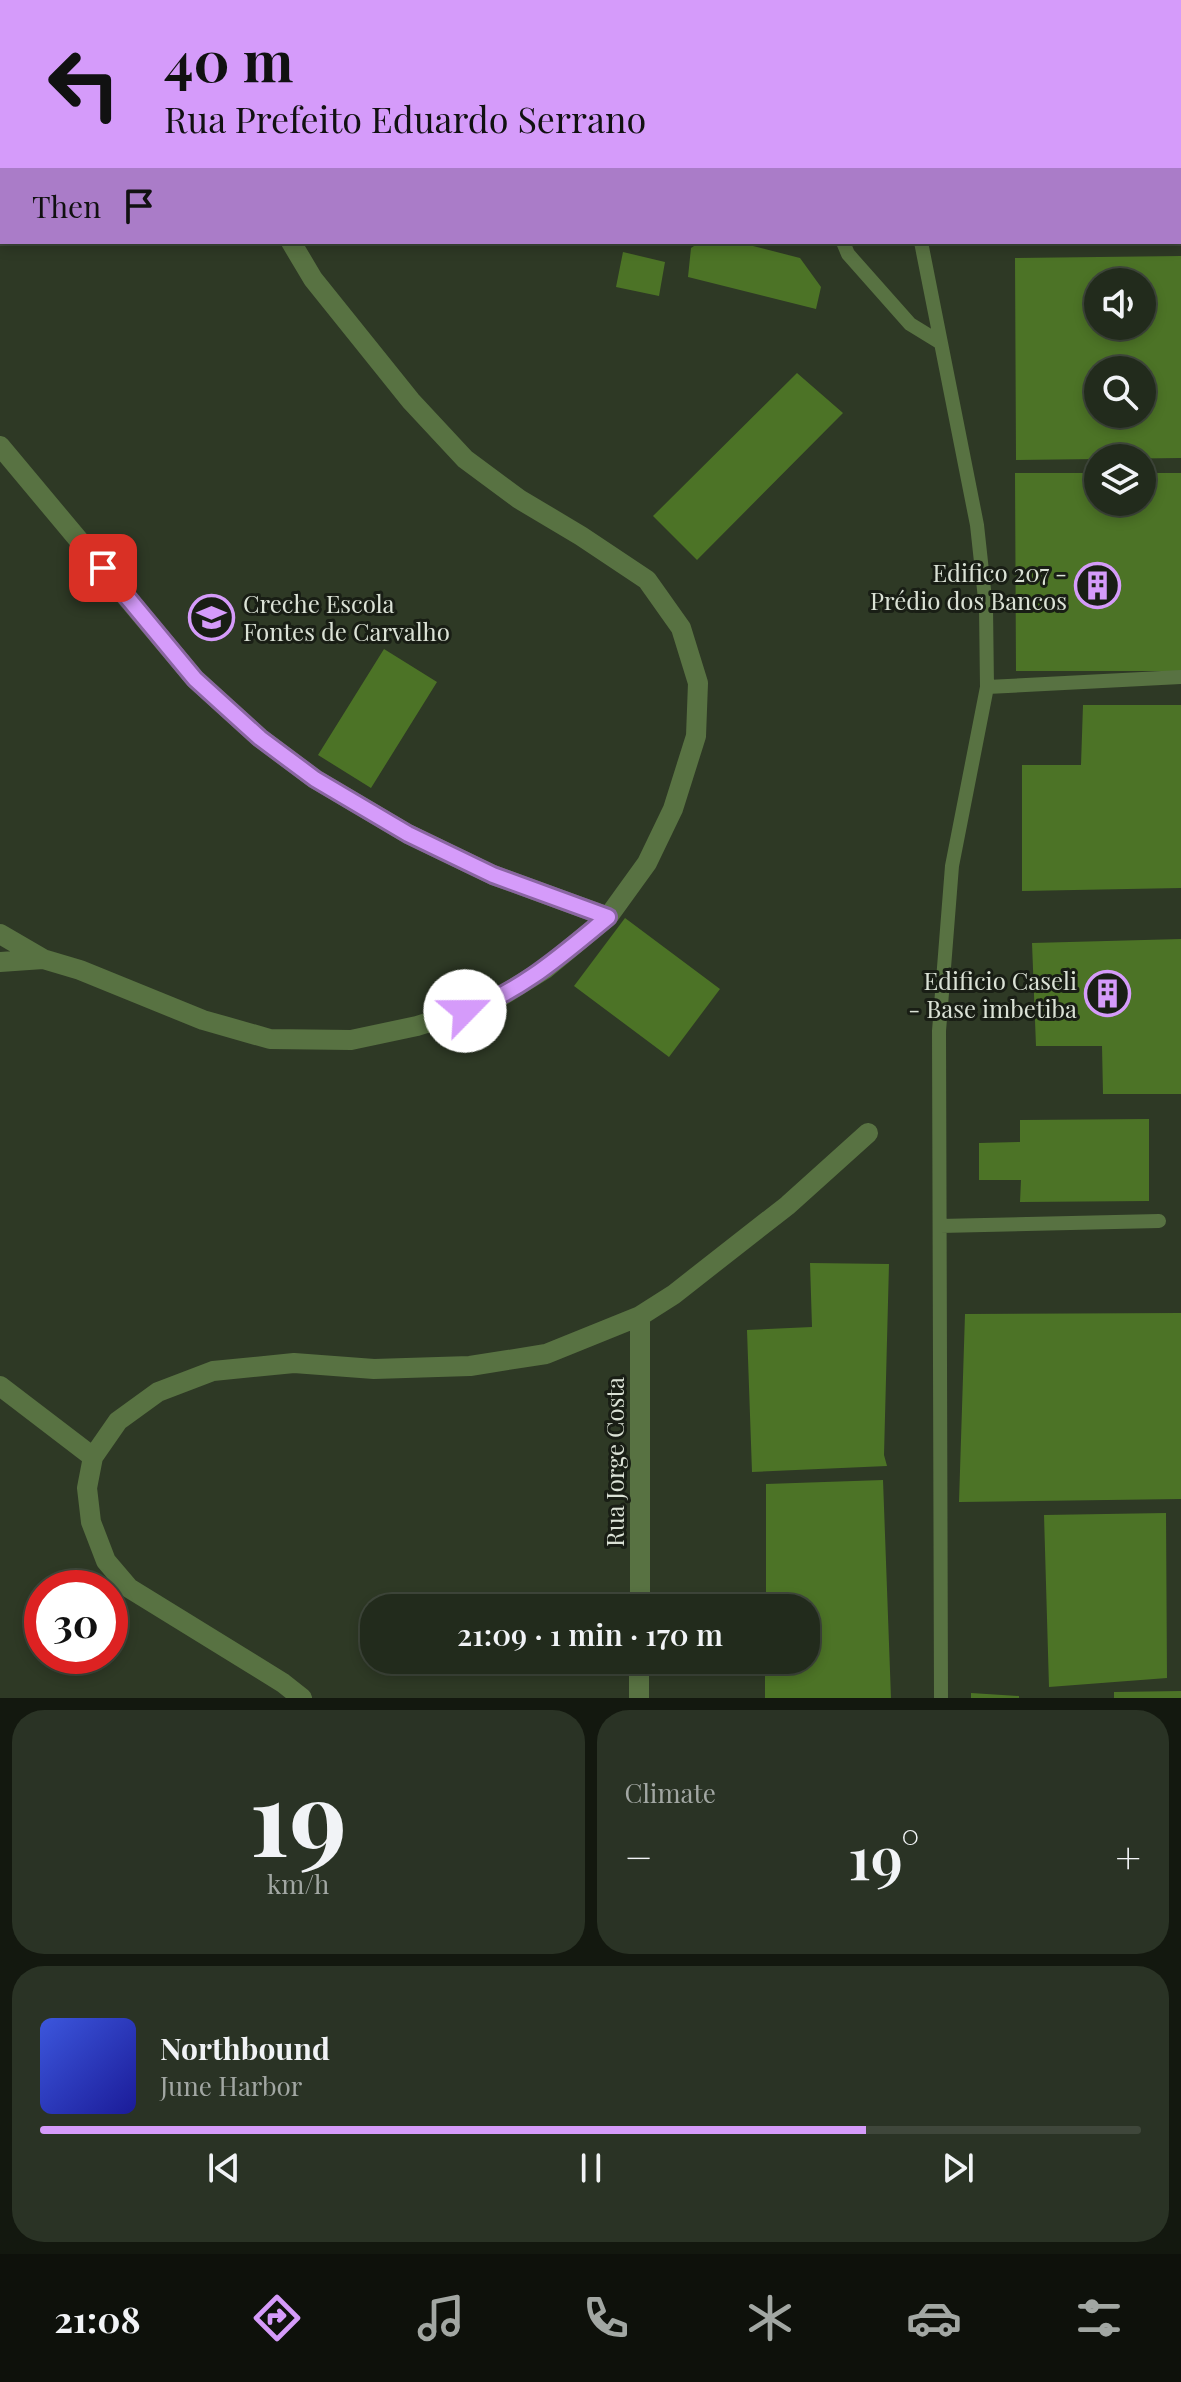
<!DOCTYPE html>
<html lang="en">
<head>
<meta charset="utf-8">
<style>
	:root { --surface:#222b1c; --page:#2a3325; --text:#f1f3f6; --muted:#a2a7a3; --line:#3f473b; --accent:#d59bfa }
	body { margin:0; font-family:"Playfair Display",serif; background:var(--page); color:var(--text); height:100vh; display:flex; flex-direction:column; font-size:30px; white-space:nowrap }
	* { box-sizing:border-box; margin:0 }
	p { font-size:26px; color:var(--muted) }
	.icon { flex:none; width:44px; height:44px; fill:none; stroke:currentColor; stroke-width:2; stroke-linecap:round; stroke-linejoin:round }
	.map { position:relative; height:1698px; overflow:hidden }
	.side { display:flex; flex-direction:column; gap:12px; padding:12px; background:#13180f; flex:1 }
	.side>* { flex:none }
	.hud { position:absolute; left:0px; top:0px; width:1182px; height:244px; box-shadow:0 4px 12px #0003,0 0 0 2px var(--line); background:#d59bfa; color:#111; overflow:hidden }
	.fabs { position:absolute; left:1084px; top:268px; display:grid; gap:16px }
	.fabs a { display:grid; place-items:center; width:72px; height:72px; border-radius:50%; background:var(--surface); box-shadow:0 4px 12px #0003,0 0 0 2px var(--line); font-size:40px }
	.speed { position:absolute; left:24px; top:1570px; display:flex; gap:16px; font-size:40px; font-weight:700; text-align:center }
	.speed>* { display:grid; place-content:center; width:104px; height:104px; border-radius:50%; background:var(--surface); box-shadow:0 4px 12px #0003,0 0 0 2px var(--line); line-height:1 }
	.speed .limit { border:12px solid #d22; background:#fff; color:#111 }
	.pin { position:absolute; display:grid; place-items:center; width:68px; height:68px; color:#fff; margin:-34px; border-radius:16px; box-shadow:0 4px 12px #0006 }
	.me { position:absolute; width:88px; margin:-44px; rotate:67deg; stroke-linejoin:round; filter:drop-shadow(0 0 6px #0008) }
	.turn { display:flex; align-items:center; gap:28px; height:168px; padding:0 32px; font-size:36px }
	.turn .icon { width:104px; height:104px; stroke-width:2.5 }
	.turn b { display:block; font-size:56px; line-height:68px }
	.then { display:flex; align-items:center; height:76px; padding:0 32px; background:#0003; gap:16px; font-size:30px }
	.big { font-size:60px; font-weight:600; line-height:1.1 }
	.side .tile { flex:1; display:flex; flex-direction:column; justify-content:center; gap:12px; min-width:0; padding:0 28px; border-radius:32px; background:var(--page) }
	.side .dial { align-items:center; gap:0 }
	.dial b { font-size:104px; line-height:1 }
	.song { display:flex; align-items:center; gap:24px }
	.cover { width:96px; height:96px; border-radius:12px; background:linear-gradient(135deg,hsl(230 70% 55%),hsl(240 70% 35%)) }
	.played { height:8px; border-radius:4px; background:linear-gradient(90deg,var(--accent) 75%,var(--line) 75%) }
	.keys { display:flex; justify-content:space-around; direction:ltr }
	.heat { display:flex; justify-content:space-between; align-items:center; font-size:44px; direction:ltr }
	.side .tiles { flex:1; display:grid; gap:12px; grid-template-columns:1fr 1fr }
	.tile:last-child { grid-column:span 2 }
	.trip { position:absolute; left:360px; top:1594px; width:460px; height:80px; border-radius:32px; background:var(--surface); box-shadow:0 4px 12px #0003,0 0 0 2px var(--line); font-weight:600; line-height:80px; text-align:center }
	.tabs { display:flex; height:128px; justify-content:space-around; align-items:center; background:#0e110b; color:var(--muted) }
	.tabs .icon { width:56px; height:56px }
	.tabs .active { color:var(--accent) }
	.tabs b { font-size:36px; color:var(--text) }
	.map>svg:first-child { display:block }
	.building { fill:#4c7326; fill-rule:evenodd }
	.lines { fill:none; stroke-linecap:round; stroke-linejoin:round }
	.service { stroke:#587242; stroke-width:14 }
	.minor { stroke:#587242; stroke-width:20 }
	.route-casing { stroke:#8a65a2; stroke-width:20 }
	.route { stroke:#d59bfa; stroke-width:14 }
	.labels { text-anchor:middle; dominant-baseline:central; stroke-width:6; stroke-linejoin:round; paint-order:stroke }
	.poi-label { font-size:24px; fill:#dbe2d6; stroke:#191e15; text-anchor:end }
	.street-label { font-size:24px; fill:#dbe2d6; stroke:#191e15 }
</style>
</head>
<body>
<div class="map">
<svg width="1181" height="1698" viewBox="0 0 1181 1698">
	<rect width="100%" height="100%" fill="#2e3925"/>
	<path class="building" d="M700,242H737L800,258L821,287L816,309L688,277L691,248Z
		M623,252L665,262L659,296L616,287Z
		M1181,256V458L1016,460L1015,258ZM1098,282H1142V326H1098ZM1098,370H1142V414H1098Z
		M797,373L843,413L697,560L653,516Z
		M1015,473H1098V502H1142V473H1181V671H1016Z
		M384,649L437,682L371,788L318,755Z
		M1083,705H1181V888L1022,891V765H1081Z
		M625,918L720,989L669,1057L574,986Z
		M1181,939V1094H1103L1102,1046H1036L1032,943Z
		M1149,1119V1201L1020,1202L1021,1180H979V1143L1020,1142V1120Z
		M810,1263L889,1264L884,1455L887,1466L752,1472L747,1330L812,1327Z
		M1181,1313V1499L959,1502L965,1314Z
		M883,1480L891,1698H765V1660H806V1608H766V1484Z
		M1166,1513L1167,1678L1049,1687L1044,1515Z
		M1181,1691V1698H1114V1692Z
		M971,1693L1019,1696V1698H971Z"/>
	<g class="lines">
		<path class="service" d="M912,0V2
			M843,242L848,254L910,324L941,343L977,525L986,608L987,687L952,866L939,1031L941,1698
			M921,242L941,343
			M987,687L1181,677
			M940,1226L1159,1221"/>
		<path class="minor" d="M191,0L192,2
			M410,0V2
			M0,446L195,679L260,738L315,779L408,834L493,875L608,917
			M0,934L43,959
			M0,962L43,959L80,970L203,1020L270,1039L351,1040L417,1026L490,1003L545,969L608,917L647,863L673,809L696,736L698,683L681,628L647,580L581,536L519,499L465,459L411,401L313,279L291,242
			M0,1386L93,1457
			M640,1608V1316
			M302,1698L283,1683L129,1588L106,1561L91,1522L87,1488L93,1457L118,1421L158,1392L213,1371L294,1363L374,1369L470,1366L546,1354L640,1316L673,1295L788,1205L868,1133
			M639,1698V1660"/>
	</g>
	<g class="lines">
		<defs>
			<path id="route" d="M103,568L195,679L260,738L315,779L408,834L493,875L608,917C564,953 521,992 465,1011"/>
		</defs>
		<use href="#route" class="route-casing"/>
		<use href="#route" class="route"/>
	</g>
	<defs>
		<symbol id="building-ring" viewBox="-11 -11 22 22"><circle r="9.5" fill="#191e15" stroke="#d59bfa" stroke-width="1.5"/><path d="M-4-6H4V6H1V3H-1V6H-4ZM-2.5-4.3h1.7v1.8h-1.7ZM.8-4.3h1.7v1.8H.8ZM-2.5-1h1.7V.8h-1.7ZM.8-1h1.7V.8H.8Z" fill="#d59bfa"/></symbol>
		<symbol id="school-ring" viewBox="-11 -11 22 22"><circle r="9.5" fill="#191e15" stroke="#d59bfa" stroke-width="1.5"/><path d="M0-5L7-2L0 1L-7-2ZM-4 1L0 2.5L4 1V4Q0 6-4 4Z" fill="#d59bfa"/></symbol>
	</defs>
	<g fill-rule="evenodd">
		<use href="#building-ring" x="1072" y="560" width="51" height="51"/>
		<use href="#school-ring" x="186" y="592" width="51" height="51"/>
		<use href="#building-ring" x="1082" y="968" width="51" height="51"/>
	</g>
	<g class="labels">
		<g class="poi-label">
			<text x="1067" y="572">Edifico 207 -<tspan x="1067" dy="28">Prédio dos Bancos</tspan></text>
			<text x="243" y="603" text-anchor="start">Creche Escola<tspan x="243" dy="28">Fontes de Carvalho</tspan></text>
			<text x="1077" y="980">Edificio Caseli<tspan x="1077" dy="28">- Base imbetiba</tspan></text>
		</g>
		<g class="street-label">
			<text transform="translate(614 1462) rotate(-90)">Rua Jorge Costa</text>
		</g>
	</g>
</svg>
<div class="fabs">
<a><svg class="icon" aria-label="sound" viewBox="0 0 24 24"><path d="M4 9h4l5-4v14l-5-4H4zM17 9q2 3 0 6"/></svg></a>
<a><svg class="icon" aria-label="search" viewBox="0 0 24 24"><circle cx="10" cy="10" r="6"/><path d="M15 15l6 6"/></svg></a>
<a><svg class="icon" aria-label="layers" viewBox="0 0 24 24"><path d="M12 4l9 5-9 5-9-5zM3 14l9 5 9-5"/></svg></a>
</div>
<div class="speed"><div class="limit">30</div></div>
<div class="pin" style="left:103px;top:568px;background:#d93025"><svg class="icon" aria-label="arrive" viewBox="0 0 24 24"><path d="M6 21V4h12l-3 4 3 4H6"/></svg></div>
<svg class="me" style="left:465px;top:1011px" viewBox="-20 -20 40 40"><circle r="19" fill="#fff"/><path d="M0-13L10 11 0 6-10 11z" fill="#d59bfa"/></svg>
<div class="trip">21:09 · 1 min · 170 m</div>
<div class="hud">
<div class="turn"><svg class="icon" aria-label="left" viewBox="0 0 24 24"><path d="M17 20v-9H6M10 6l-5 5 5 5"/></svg><div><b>40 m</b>Rua Prefeito Eduardo Serrano</div></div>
<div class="then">Then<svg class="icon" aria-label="arrive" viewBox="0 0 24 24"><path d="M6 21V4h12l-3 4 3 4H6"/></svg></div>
</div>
</div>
<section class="side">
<div class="tiles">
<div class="tile dial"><b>19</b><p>km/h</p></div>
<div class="tile"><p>Climate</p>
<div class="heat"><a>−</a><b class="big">19°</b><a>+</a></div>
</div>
<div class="tile">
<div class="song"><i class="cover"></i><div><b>Northbound</b><p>June Harbor</p></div></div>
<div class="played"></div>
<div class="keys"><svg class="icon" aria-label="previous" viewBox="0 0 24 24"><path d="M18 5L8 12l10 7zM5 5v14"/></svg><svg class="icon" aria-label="pause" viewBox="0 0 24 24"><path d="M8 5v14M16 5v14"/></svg><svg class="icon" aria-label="next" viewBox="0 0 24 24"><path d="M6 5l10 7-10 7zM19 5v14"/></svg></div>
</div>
</div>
</section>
<nav class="tabs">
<b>21:08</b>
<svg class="icon active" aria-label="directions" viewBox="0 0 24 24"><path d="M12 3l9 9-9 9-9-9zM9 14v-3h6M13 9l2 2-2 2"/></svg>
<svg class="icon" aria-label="music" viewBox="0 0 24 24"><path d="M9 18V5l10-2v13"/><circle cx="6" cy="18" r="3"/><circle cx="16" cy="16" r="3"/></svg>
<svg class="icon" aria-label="phone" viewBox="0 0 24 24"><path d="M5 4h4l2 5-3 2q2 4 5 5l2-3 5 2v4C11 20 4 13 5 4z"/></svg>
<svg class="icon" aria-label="climate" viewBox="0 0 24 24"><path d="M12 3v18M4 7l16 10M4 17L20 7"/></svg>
<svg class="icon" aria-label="car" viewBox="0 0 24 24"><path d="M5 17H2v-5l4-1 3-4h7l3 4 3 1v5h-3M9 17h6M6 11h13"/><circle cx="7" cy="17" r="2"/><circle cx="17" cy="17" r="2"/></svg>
<svg class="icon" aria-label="filters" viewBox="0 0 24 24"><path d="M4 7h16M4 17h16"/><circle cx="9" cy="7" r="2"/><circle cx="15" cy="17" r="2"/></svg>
</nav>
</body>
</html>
